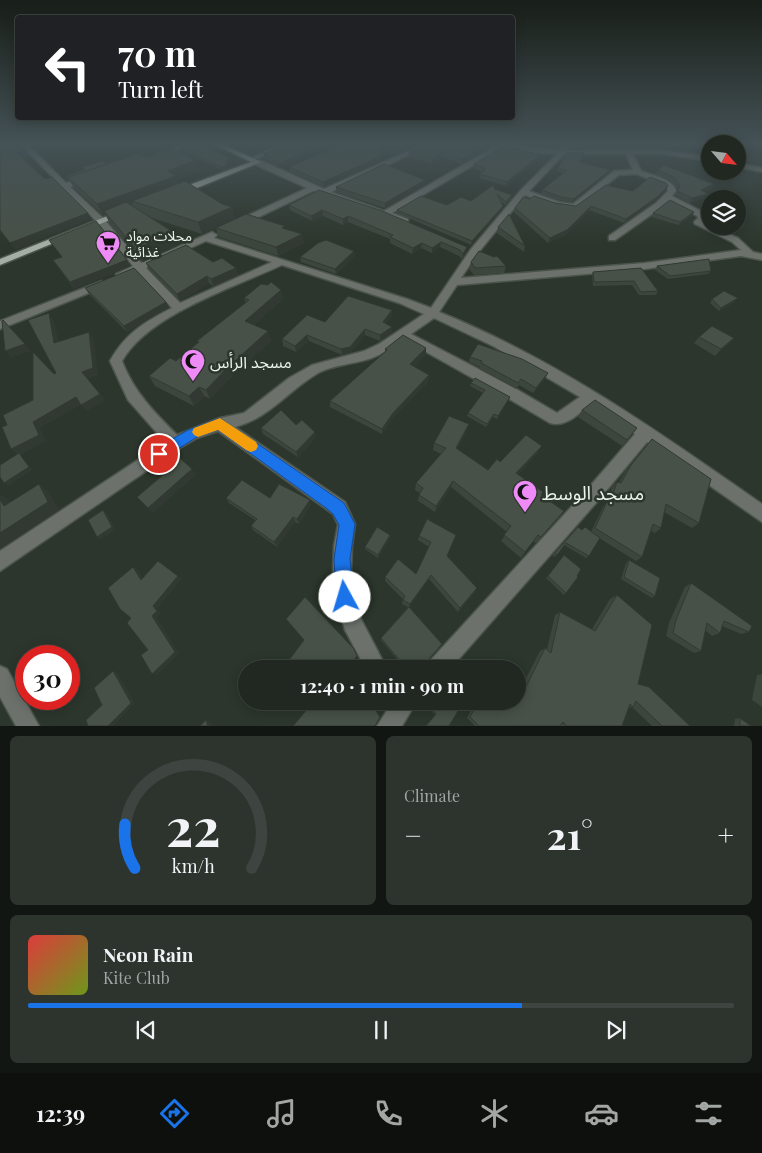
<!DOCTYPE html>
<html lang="en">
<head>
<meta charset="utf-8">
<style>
	:root { --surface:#212821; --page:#2d342e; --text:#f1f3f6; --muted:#a2a6a5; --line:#3e443f; --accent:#1a73e8 }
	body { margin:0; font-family:"Playfair Display","Noto Sans Arabic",serif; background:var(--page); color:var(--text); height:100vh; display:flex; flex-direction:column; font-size:19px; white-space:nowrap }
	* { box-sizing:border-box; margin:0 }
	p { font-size:16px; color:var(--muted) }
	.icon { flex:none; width:28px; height:28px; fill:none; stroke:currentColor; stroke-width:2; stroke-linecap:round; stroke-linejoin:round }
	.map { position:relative; height:726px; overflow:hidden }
	.side { display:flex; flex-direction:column; gap:10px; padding:10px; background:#121612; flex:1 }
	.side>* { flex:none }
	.top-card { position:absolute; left:15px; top:15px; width:500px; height:105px; border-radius:5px; box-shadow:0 2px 12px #0003,0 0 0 1px var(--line); background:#202124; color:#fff; overflow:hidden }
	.needle { width:32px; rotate:118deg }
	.tools { position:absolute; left:701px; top:135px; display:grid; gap:10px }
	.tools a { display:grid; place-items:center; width:45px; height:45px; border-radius:50%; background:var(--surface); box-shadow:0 2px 12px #0003,0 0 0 1px var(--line); font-size:25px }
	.speed { position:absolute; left:15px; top:645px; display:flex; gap:10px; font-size:25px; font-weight:700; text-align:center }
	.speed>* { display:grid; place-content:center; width:65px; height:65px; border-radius:50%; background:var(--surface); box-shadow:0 2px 12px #0003,0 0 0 1px var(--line); line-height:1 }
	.speed .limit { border:8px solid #d22; background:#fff; color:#111 }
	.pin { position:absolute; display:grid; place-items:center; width:42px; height:42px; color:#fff; margin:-21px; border:2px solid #fff; border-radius:50%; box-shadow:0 1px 5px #0007 }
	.me { position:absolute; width:55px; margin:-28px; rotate:354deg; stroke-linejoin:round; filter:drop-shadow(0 0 4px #0008) }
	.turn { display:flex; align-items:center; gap:18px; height:105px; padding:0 20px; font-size:22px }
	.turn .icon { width:65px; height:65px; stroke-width:2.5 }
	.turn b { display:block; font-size:35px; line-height:42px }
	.big { font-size:38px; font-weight:700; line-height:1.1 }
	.side .tile { flex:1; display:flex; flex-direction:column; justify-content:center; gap:8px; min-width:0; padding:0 18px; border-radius:8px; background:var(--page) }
	.side .dial { align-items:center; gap:0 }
	.dial svg { height:130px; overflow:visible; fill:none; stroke:var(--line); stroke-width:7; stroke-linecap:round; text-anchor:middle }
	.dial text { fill:var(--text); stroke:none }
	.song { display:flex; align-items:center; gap:15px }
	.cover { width:60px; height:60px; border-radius:8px; background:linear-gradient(135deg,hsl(0 70% 55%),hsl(80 70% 35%)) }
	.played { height:5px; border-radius:2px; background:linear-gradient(90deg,var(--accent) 70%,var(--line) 70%) }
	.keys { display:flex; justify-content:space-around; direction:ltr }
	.heat { display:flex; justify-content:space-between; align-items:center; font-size:28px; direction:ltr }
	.side .tiles { flex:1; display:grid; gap:10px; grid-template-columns:1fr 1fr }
	.tile:last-child { grid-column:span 2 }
	.trip { position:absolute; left:238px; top:660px; width:288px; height:50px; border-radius:25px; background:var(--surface); box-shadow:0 2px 12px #0003,0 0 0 1px var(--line); font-weight:700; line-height:50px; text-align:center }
	.menu { display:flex; height:80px; justify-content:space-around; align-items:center; background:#0d100d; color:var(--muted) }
	.menu .icon { width:35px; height:35px }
	.menu .selected { color:var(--accent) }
	.menu b { font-size:22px; color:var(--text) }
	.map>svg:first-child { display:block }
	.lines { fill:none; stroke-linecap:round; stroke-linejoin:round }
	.minor-casing { stroke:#4b544b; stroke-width:3 }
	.major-casing { stroke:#4b544b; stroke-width:3 }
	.minor { fill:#6c716c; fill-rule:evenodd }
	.major { fill:#a4aea4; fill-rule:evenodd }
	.wall { fill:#3d463d }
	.shaded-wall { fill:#323932 }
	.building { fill:#475147; stroke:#323932 }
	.route { fill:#1a73e8; stroke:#114b97 }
	.slow { fill:#f59e0b }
	.labels { text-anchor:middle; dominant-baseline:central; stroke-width:5; stroke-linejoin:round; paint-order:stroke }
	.far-poi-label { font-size:14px; fill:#ecf3ec; stroke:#2c362c; text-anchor:start }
	.poi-label { font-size:16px; fill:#ecf3ec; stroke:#2c362c; text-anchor:start }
	.near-poi-label { font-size:19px; fill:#ecf3ec; stroke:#2c362c; text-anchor:start }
</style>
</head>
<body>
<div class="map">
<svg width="762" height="726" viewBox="0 0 762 726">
	<rect width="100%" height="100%" fill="#2c362c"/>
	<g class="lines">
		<defs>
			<path id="minor" d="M19,143H26L66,183L91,176V180L70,187L104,219L141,263L212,232L217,235L214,238L407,299L431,308L471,249L521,190L557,154L535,153L503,148L392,213L408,219V223L405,224L313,191L240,226H234V222L307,188L254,164V160H260L324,189L426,143H434L331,192L384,211L496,146L486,143C511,143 535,149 560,150L564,143H570L567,150H662L710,157V161L662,154H633L641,171C651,175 674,179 676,191L672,196L703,212L707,219L704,222L710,226L738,238L753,252L762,254V260L741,256L645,269L457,285L439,312C556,359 660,433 762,504V522L647,442L596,503L450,669H426L429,662L584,493L635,434L591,404C579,413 566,428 550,423L501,394L403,339C392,347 382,355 369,359C353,364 333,365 318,373C289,390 268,419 235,427L345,502L355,524L352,546L351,570L354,597L361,619L387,669H366L345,630L336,597L333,570L334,546L338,525L333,514L218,431L197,438L180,448L0,571V551L165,442L128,400L110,361C125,334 144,322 172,308L138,272L124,278H116V274L133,266L98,223ZM564,154H626L633,170L614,171L573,204L559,202L529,191ZM637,174L665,186L668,191L656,203L609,236V240H615L662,207L668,201L697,216L698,218L694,222L695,224L732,242L741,250L645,263L461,278L478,253L525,195L554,206L575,209L619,175ZM206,241L272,262L180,303L146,268ZM282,265L399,303L424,314L379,344L364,351L312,365L289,378L244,413L220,418L177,435C154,412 134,392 122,361C148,315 234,287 282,265ZM434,318L493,346L580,397L557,413L511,386L411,334Z
				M190,143H199L161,156L156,155Z
				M285,143H294L254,160L248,159Z
				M738,163L762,168V172L738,167Z
				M102,281L107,284L106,286L0,329V321Z
				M0,666L7,669L39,726H16L0,697Z
				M393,701H417L402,726H377Z"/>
			<path id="major" d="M212,143H220L261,162L182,194H176V190L251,162Z
				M120,211L127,213L0,265V259Z"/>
		</defs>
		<use href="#minor" class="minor-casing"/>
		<use href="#major" class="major-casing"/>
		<use href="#minor" class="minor"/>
		<use href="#major" class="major"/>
	</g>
	<path class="wall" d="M29,143H78L39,153Z
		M291,143L279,168L265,159L264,154Z
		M345,143H422L397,154L383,150L379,162L324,187L290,172L289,167Z
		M429,143H492L491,147L462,164L442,157L432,164L409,157V152Z
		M573,143H591L588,148H571Z
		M179,148L229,158V161L226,170H223L180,151Z
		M540,155L539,159L506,186L479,178L480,174L483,172L473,168L474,164Z
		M583,156L579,162L609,173L572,202L559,200L541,194L542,190L564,173L557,171L558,168Z
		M147,158L200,171L177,180L178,183L222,204L232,207L235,219L202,234L149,217L179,245L143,262L110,224L105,214L103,215L74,188L69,180L67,181L64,177L84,169L83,167Z
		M658,170L712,189L704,192L706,198L689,203L675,195L678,190L672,182L656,174Z
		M424,185L385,208L336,192V187Z
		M495,189L512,198L506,205L500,201L502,209L471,245L397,213V210L447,205L471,201Z
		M319,190L467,247L466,253L462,259L459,256L440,247L432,253L421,248L412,254L390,243V239L348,222L343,225L323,216L312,221L290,210L289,205Z
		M633,191H666L655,202L624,223L589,210L565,235L548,243L514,212L515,208L530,199L576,206Z
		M694,212L692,216L678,225L652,217L653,213Z
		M498,227L525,246L524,252L497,233Z
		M216,228L286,229L302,234L304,243L278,256L219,237Z
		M49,240L131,266L74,289L53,260L62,257Z
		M354,251L355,256L336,274L301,262L300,257Z
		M213,262L236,268L238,275L213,286L209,283L180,301L149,270L146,263Z
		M471,262L506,266L504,273L474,275L469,269Z
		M657,266L711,271L708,274L668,279L655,270Z
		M641,268L658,291L656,295H639L632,285L593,286L592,275L593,272Z
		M85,288L166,302L169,307L127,332L89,294Z
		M281,290L283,299L254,325L268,331L271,341L230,378L210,399L204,396L194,406L155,386L149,376L176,361L198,343L197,341L246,303L244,298Z
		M712,299L735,302L719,311L710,303Z
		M392,310V316L386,324L392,333L380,341L365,335L350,353L342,355L309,341L296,352L283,346L282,339L325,322Z
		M699,337L734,338L728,344L715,356L694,343Z
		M385,349L426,354L414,367L429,375L428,382L393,418L382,434L330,407V401L385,352Z
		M470,357L545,379L533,393L519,385L516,389L479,369L480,367L469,362Z
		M471,383L510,397L497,419L493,417L486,427L467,416L468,413L483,393L470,386Z
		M582,410L637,428L622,446L578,417Z
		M296,425L316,437L298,457L263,434L261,428Z
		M466,432L457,449L488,470L500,462L538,453L518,474L541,495L559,518L536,543L533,541L521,558L501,541L507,532L451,487L435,512L418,501L419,495L420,493L415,490L416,483L441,454L433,450L434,443Z
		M652,439L699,523L692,528L664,512L661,528L655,533L651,531L642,557L636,561L599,538L589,556L586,558L564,545L555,557L552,555L578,527L582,530L585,527L591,532L603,507L607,502L612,487L617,482H619L626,470Z
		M226,498H270L311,505L299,524L295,522L277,547L253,530L251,526L255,520L229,503Z
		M427,519L447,556L475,592L458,612L429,579L409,607L442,644L428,660L425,668L428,669H405L381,640V638L408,607L402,604L403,599L385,581V577L416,574L429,547L418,540L419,536Z
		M390,535V538L378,558L365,549V547Z
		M564,555L566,593L564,595L546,578Z
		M629,560L655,596L652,598L621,579L626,563Z
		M691,583L749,632L741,634L722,626L720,633L712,636L705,630L701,651L694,653L666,636L669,623L685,587Z
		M617,595L638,684L690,726H652L632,707L628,708L622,726H475L467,718L476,701H495L503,708L508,701H516V690L521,688L540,651L545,648L547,649L555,615L560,612L592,629L610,599Z
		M762,674V707L752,700L757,675Z
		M430,701H457L449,726H425L435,715L427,706Z
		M740,718L751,726H734L735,719Z"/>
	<path class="shaded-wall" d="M41,143H78L39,153L34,145Z
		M327,143H338L279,168V163Z
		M411,143H422L397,154V149Z
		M490,143H492L491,147L462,164V159Z
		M383,145V150L379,162L324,187L323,182Z
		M25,150L29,156L20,158L16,152Z
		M443,152L442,157L432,164V159Z
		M540,155L539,159L506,186L507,182Z
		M229,158V161L226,170H223L222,167Z
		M196,160L200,171L177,180L180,187L132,201L133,204L106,214L104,211L105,214L103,215L97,204L168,171Z
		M107,164L68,177L69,180L67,181L65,178Z
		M610,170L609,173L572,202L574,199Z
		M425,180L424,185L385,208V203Z
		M714,184L712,189L699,195L701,190Z
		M668,186L666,191L655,202L624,223L626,219Z
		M708,194L706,198L689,203L692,198Z
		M512,195V198L506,205V202Z
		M503,206L502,209L471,245L472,241Z
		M591,206L589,210L565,235L548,243L550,238Z
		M232,207L235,219L202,234L198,222Z
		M322,210L323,216L312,221L311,216Z
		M694,212L692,216L678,225L680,222Z
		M88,213L92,219L15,250L10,243Z
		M348,216V222L343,225V219Z
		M173,232L179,245L143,262L136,249Z
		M302,234L304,243L278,256L276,247Z
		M441,242L440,247L432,253V248Z
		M422,243L421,248L412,254L413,248Z
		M467,247L466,253L462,259L463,254Z
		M354,251L355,256L336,274L335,269Z
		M127,260L131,266L74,289L70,282Z
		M236,268L238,275L213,286L211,279Z
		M207,276L209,283L180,301L177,294Z
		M281,290L283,299L248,331L245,321Z
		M738,298L735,302L719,311L721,308Z
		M166,302L169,307L127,332L124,326Z
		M392,310V316L383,328V322Z
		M49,313L54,320L60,350L54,343Z
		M392,327V333L380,341V335Z
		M365,329V335L350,353L342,355L341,349Z
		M268,331L271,341L230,378L210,399L206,390L226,369Z
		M89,332L94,339L98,375L88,379L82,372Z
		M307,335L309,341L296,352L295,346Z
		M734,338L728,344L715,356L721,349Z
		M25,344L31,351L11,358L5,351Z
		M426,348V354L410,371V364Z
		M548,373L545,379L533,393L536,388Z
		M429,375L428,382L393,418L382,434V429L393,413Z
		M199,387L204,396L194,406L189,396Z
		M100,394L106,400L87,411L81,405L40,428L46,441L21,455L33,470L8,486L4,483L19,456L11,449L33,422L76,397Z
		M469,424L466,432L454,455L456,448Z
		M315,432L316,437L298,457L296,452Z
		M542,446L538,453L513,480L516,473Z
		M192,469L196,475L153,513L148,508Z
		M453,481L451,487L435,512L436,506Z
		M39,484L49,492L59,510L0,549V533Z
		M0,494L9,500L16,514L4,506L0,499Z
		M310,500L311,505L299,524L297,519Z
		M103,510L107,513L116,530L100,540L97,537Z
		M293,517L295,522L277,547L274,542Z
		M390,535V538L378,558V555Z
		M133,567L138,570L146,583L141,580Z
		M431,575L429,579L409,608L410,604Z
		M178,576L182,579L157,609L161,613L157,618L179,653L157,675L152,674V616L153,606Z
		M477,588L475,592L458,612L460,608Z
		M357,656L358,658L350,669H349L348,668Z
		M113,671L117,672L135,703L113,726H108Z
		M206,720L210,721L213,726H208Z"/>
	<path class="building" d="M0,143H18L25,150L16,152L45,179L52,177L88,213L10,243L0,230Z
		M196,143H199L229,158L225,166L222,167L179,148Z
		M291,143H327L279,163L264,154Z
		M345,143H411L397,149L383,145L379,157L323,182L289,167Z
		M429,143H490L462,159L443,152L432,159L409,152Z
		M504,146L540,155L507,182L480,174L486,169L474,164Z
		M173,149L196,160L168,171L176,176L97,204L68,177L138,154L147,158Z
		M567,153H584L579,162L610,170L574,199L561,197L542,190L567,170L558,168Z
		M103,161L107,164L65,178L64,177L85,169L83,167Z
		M384,164L425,180L385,203L336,187Z
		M664,165L714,184L701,190L708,194L692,198L677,191L680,186L675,178L658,170Z
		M650,177L666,183L668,186L657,197L626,219L591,206L567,230L550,238L515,208L523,197L530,199L534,196L555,203L576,206L606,185L633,191Z
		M185,181L222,204L232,207L198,222L132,201Z
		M493,185L495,189L512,195L506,202L497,194L503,206L472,241L397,210L421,196L447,205L461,197L471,201Z
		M319,190L382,211L467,247L463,254L460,250L441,242L432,248L422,243L413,248L390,237L393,235L348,216L343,219L322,210L311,216L289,205Z
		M670,200L694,212L680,222L653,213Z
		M126,202L173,232L136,249L104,211Z
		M246,214L285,226L282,228L302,234L276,247L216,228Z
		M509,214L525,246L498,227Z
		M96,221L127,260L70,282L53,260L62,257L49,240Z
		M326,240L354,251L335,269L300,257L318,243Z
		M186,245L213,262L222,258L236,268L211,279L207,276L177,294L146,263Z
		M479,251L494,257L497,256L506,266L475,268L471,262Z
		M709,259L711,271L670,276L657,266Z
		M134,268L166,302L124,326L85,288Z
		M641,268L658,291L641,292L634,281L594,282L593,272Z
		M271,282L281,290L245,321L268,331L226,369L206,390L199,387L189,396L149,376L170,358L176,361L199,342L197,341L249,300L244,298L261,284L268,285Z
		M724,291L738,298L721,308L712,299Z
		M348,296L392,310L383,322L392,327L380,335L365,329L350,347L341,349L307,335L295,346L282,339L307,315L325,322Z
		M49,313L54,343L89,332L93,368L82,372L100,394L81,405L76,397L33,422L39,435L11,449L2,427L7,425L3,415L33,400V352L54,374L56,373L28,320Z
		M3,320L25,344L5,351L2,321Z
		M712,326L734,338L721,349L699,337Z
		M403,335L426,348L410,364L429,375L393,413L382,429L330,401L387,350L385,349Z
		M478,344L522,359L548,373L536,388L521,379L518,383L481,363L482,361L470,357Z
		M475,378L510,397L498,416L494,414L487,424L468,413L485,390L471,383Z
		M595,400L637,428L627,440L582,410Z
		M281,410L296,425L302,420L315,432L296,452L261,428Z
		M449,416L469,424L456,448L488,470L497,459L500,462L526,435L542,446L516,473L543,492L541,495L564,511L541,537L538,535L525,552L504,535L511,526L453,481L436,506L419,495L423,488L416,483L446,448L434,443Z
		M652,439L711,479L699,523L666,504L661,528L653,524L642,557L595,528L607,502L610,503L617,482L621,483L631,465Z
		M171,450L192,469L148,508L137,497L170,469L159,459Z
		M19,453L29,467L4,483L0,477V465Z
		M242,480L270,498L279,484L310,500L297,519L293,517L274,542L251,526L257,519L226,498Z
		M39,484L48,502L0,533V499L4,506Z
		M103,510L112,527L97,537L88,520Z
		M427,519L456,535L447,556L477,588L460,608L431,575L410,604L403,600L405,596L385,577L398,559L416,574L431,542L419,536Z
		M377,527L390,535L378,555L365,547Z
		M578,527L582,530L585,527L600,538L589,556L566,543L557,555L555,553Z
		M564,555L581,569L577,576L578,577L566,593L548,576Z
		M629,560L660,578L655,596L624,577Z
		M158,561L178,576L153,606L157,611L152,616L175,652L152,674L141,655L148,650L127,623L131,618L120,609L108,588L133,567L141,580Z
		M691,583L752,626L749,632L724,621L720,633L707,623L701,651L673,633L676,620Z
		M617,595L652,625L638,684L649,687L690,726H662L636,701L633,707L630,704L622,726H567L563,722L560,726H479L470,717L479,701H495L505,710L511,701H516V694L521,688L524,691L545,648L551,653L560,612L595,631Z
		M305,597L354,649L357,656L348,668L349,669H296L289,660L304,640L286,619Z
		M409,607L442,644L429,659L425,668L428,669H407L381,638Z
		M113,671L131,703L108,726H88L86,720L102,705L94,688Z
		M314,701H370L380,717L375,726H293Z
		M430,701H457L461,706L449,726H426L436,714L428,705Z
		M740,718L751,726H740Z
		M206,720L208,726H200Z"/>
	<linearGradient id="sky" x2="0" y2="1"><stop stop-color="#181e18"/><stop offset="0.59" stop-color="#455256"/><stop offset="1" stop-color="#455256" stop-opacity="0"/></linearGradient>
	<rect width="762" height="244" fill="url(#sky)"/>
	<path class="route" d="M220,418L344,503L355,524L350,559L354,597L351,603L345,606L339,603L336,597L334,559L339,525L333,514L326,508L218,430L197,437L164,458L159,460L155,458L153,454L155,449L188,430Z"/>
	<path class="slow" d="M220,418L256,442L258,446L256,450L251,452L246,450L218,430L198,437L194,435L192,432L194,428Z"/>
	<defs>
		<symbol id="supermarket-pin" viewBox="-11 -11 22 30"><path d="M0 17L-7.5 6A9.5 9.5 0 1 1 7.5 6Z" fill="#ef8bf6" stroke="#2c362c"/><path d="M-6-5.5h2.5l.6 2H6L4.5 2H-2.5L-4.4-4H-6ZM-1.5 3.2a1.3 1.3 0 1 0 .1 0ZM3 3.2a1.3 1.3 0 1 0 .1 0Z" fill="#111"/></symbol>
		<symbol id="mosque-pin" viewBox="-11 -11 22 30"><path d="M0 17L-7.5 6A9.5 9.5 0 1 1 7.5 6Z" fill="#ef8bf6" stroke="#2c362c"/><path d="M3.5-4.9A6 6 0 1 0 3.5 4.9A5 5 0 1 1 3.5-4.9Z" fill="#111"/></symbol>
	</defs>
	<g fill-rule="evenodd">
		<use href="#supermarket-pin" x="94" y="229" width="28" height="38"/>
		<use href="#mosque-pin" x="179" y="347" width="28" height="38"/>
		<use href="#mosque-pin" x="511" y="478" width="28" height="38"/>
	</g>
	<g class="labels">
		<g class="far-poi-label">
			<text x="126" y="235">محلات مواد<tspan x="126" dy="16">غذائية</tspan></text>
		</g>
		<g class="poi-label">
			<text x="210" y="361">مسجد الرأس</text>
		</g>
		<g class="near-poi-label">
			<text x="542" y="492">مسجد الوسط</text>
		</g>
	</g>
</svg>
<div class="tools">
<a><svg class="needle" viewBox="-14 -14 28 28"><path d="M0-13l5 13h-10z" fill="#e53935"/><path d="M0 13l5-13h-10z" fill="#a2a6a5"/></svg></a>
<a><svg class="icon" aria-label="layers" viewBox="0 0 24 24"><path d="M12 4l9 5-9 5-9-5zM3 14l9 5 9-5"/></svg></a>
</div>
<div class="speed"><div class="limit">30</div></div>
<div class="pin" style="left:159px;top:454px;background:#d93025"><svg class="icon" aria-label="arrive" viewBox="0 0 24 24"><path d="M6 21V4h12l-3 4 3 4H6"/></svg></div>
<svg class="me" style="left:345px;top:597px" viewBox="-20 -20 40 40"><circle r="19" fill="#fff"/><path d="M0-13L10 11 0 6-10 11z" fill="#1a73e8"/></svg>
<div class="trip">12:40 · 1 min · 90 m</div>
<div class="top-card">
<div class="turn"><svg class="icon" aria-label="left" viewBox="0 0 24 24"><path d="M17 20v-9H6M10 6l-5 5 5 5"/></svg><div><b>70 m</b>Turn left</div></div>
</div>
</div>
<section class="side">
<div class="tiles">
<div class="tile dial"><svg viewBox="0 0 100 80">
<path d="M14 69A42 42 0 1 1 86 69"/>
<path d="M14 69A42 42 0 0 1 8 42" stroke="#1a73e8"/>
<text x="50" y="56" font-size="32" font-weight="700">22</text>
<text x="50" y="72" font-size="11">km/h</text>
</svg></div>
<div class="tile"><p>Climate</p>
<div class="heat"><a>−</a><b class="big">21°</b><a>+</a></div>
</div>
<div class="tile">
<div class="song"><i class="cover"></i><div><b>Neon Rain</b><p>Kite Club</p></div></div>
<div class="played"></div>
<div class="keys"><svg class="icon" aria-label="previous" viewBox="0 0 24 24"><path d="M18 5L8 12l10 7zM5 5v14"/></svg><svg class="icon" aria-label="pause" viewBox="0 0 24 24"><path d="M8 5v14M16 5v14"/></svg><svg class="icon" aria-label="next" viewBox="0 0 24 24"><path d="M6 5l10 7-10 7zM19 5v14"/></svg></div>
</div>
</div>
</section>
<nav class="menu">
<b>12:39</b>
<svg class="icon selected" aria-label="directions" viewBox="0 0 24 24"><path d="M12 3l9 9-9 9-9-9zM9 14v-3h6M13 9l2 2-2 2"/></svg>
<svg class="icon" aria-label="music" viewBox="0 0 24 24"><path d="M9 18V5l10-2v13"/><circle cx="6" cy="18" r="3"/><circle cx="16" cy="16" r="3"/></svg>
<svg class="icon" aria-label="phone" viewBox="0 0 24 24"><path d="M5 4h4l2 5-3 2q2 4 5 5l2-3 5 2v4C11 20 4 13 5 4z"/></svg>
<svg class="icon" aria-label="climate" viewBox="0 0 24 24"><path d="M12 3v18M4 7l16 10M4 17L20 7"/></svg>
<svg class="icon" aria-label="car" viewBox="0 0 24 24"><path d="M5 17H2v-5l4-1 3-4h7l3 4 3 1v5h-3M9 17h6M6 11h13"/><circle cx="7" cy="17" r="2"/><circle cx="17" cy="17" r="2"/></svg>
<svg class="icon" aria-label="filters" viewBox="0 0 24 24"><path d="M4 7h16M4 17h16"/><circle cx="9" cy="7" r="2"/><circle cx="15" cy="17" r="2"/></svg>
</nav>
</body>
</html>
